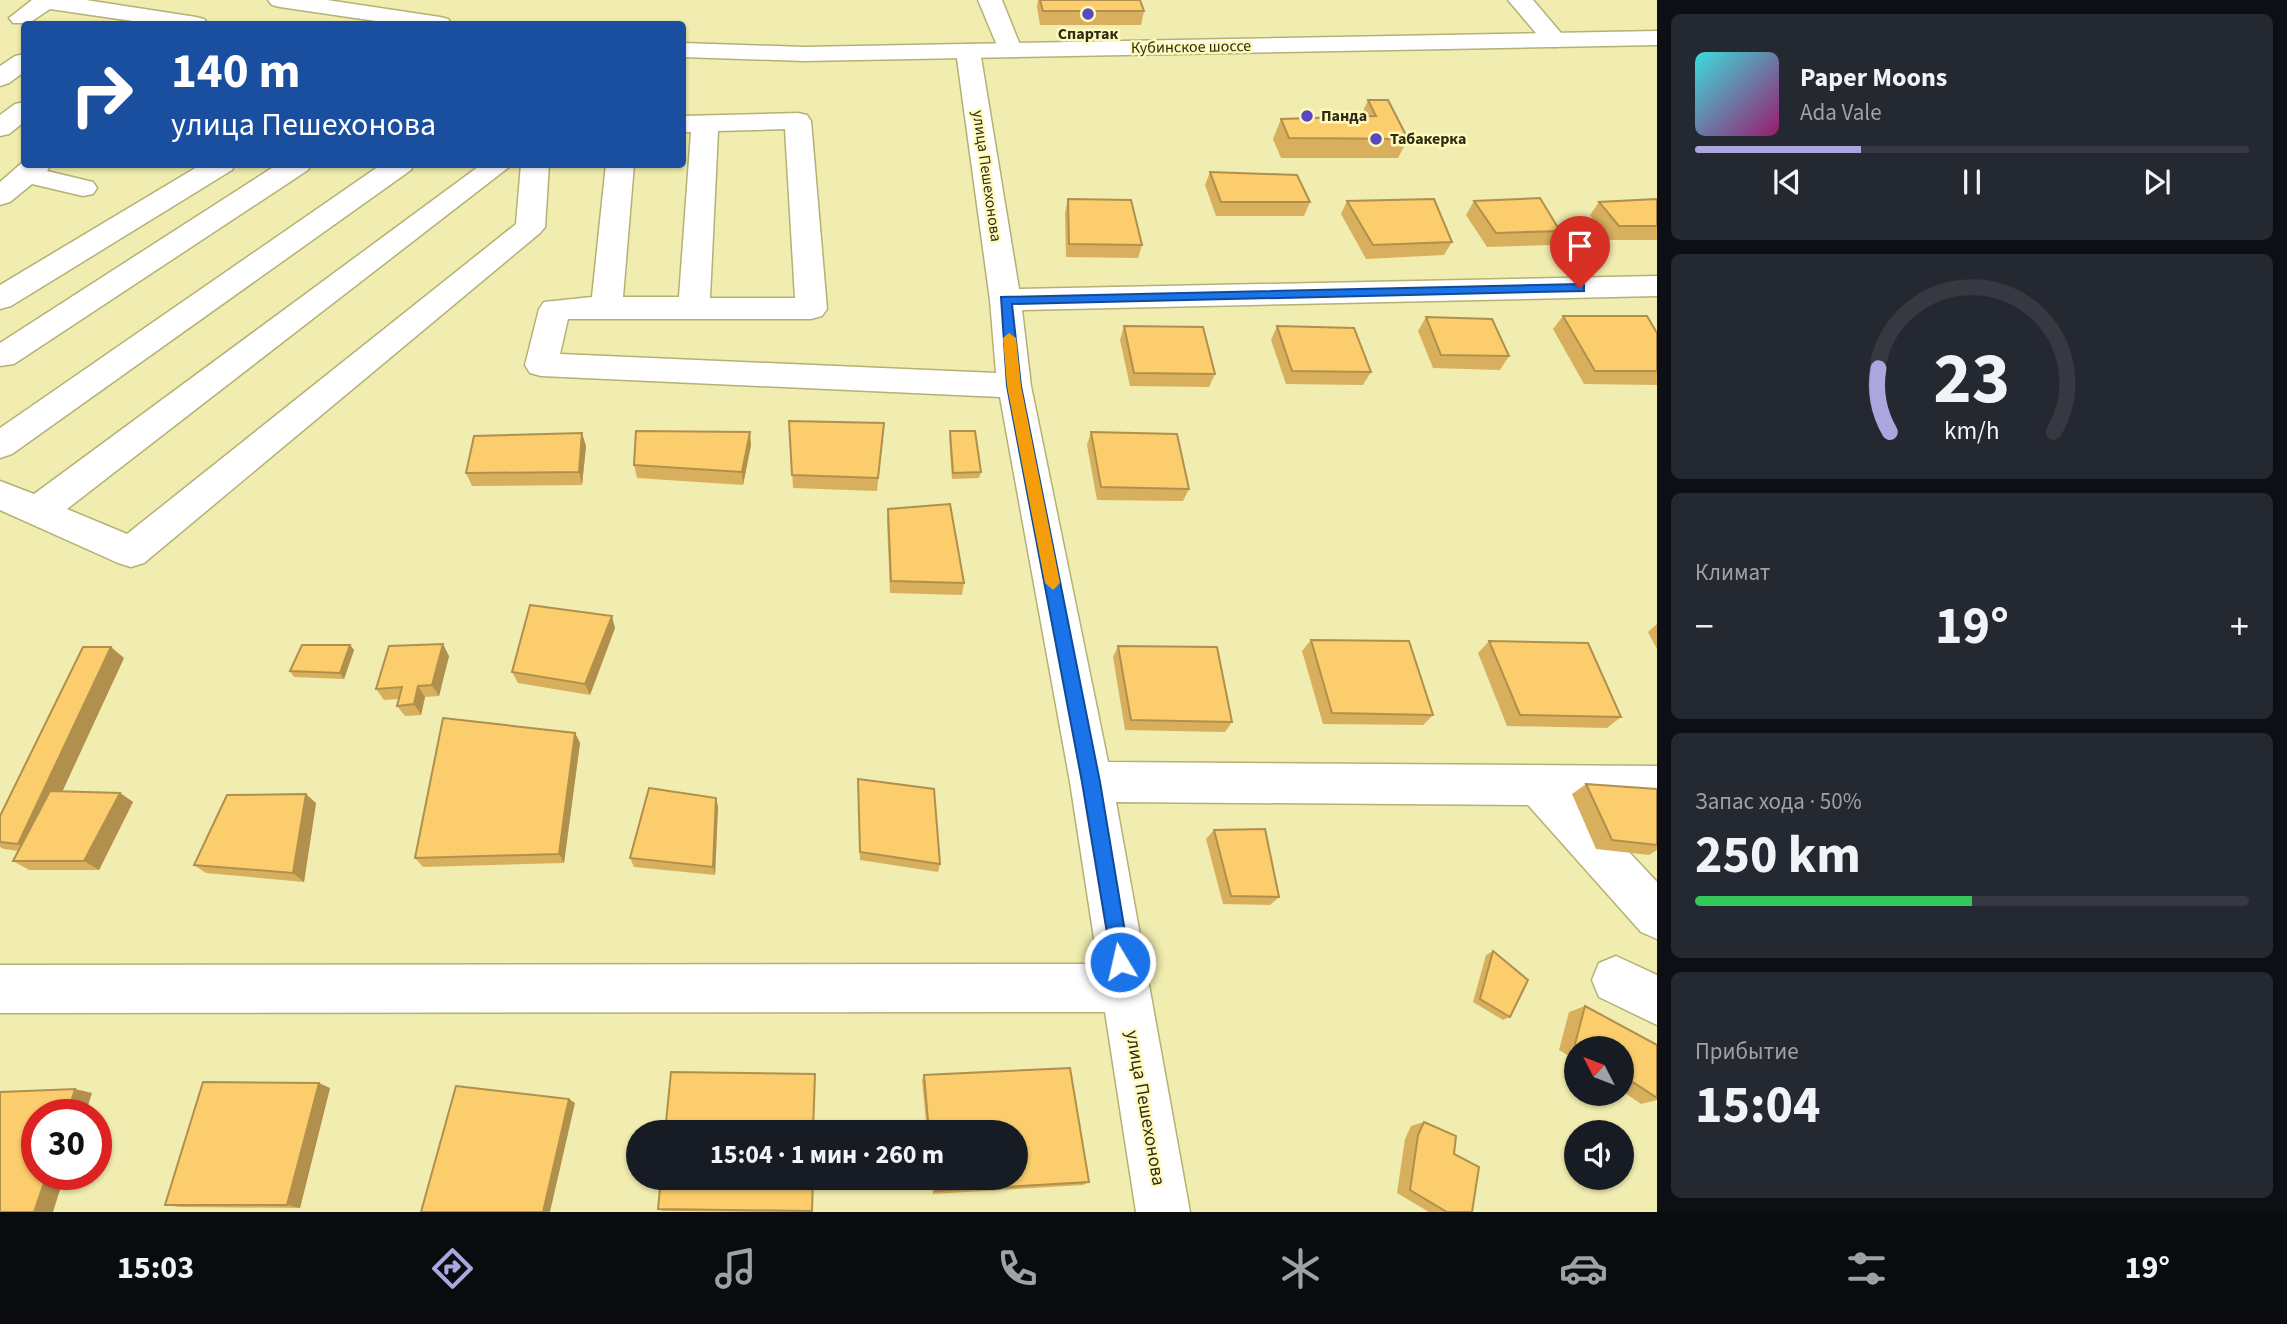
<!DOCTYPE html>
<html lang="ru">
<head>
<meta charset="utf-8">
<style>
	:root { --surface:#171b24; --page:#242831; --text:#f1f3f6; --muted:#9ea1a6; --line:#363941; --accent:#ada6de }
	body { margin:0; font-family:"Source Sans 3",sans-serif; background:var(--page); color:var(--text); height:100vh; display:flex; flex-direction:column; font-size:26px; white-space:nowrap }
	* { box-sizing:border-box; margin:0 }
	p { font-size:23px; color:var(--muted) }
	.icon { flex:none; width:38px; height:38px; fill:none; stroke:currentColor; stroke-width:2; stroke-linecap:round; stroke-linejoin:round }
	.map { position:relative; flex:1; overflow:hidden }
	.drawer { display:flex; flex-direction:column; gap:14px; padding:14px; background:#0d0f14; width:630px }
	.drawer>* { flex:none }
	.guide { position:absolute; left:21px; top:21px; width:665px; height:147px; border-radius:7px; box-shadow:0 2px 5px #0004; background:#1a4fa0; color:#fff; overflow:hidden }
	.needle { width:46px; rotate:312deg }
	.buttons { position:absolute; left:1564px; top:1036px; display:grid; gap:14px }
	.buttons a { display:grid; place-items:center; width:70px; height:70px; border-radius:50%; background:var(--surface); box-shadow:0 2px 5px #0004; font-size:35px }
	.speed { position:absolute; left:21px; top:1099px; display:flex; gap:14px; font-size:35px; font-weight:700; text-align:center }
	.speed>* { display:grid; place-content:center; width:91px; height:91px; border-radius:50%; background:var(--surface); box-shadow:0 2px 5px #0004; line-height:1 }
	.speed .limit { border:10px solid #d22; background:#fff; color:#111 }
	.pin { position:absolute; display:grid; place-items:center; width:60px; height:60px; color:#fff; margin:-72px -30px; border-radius:50% 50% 50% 0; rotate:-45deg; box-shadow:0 0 7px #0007 }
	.pin .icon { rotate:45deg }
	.me { position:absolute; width:77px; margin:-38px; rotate:351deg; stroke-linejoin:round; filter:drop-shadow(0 0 5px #0008) }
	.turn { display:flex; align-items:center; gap:24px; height:147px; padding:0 35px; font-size:32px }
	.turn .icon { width:91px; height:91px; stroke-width:2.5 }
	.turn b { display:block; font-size:49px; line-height:60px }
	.big { font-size:52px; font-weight:700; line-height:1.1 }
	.drawer .widget { flex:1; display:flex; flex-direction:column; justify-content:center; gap:10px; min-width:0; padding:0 24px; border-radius:10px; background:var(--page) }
	.drawer .dial { align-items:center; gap:0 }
	.dial svg { height:182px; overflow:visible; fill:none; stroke:var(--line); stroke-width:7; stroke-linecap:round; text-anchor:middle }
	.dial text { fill:var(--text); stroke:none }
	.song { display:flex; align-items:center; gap:21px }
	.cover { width:84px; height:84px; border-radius:10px; background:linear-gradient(135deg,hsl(180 70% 55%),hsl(320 70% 35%)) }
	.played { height:7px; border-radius:4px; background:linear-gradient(90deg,var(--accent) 30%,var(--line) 30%) }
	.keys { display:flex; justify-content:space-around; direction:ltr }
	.heat { display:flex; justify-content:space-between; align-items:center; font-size:38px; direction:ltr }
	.charge { height:10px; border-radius:5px; background:linear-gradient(90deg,#34c759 50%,var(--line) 0) }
	.trip { position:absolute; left:626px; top:1120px; width:402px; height:70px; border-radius:35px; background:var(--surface); box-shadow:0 2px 5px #0004; font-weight:700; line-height:70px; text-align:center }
	.dock { display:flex; height:112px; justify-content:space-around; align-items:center; background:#090b0e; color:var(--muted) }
	.dock .icon { width:49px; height:49px }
	.dock .active { color:var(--accent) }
	.dock b { font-size:32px; color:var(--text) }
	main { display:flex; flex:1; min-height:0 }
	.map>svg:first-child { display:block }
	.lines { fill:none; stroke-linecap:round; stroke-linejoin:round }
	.minor-casing { stroke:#b5b074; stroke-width:3 }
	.major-casing { stroke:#b5b074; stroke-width:3 }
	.minor { fill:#fff; fill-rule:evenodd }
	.major { fill:#fff; fill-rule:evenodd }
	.wall { fill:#d8b05d }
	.shaded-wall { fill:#b0904c }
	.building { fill:#fbcd6c; stroke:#b0904c; stroke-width:2 }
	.route { fill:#1a73e8; stroke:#114b97; stroke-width:2 }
	.slow { fill:#f59e0b }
	.poi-dot { fill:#5948c0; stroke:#fffabc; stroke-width:2.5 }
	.labels { text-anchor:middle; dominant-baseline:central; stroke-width:5; stroke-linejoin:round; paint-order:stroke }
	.far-poi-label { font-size:16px; font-weight:bold; fill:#2f2c14; stroke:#fffabc; text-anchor:start }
	.far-street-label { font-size:16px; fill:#2f2c14; stroke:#fffabc }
	.street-label { font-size:19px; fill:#2f2c14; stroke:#fffabc }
</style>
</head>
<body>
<main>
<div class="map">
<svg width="1657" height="1212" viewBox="0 0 1657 1212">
	<rect width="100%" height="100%" fill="#f1ecaf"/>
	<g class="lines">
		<defs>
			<path id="minor" d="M32,0H86L196,17L204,19L208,24H153L50,9L29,23H13L9,18Z
				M978,0H1002L1022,50L1019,55L1010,57L1001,55Z
				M1508,0H1533L1567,40L1564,45L1555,47L1546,45Z
				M968,44L977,46L980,51L1019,289L1657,276V296L1022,310L1031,386L1108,762L1657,766V806L1585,805L1657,882V939L1641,932L1528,805L1116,802L1190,1212H1136L1105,1012L0,1013V965L1098,964L1070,782L1000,397L541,376L530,373L525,365L539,309L544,302L592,297L606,164H634L623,297H679L691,132H682V116L798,113L807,115L811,121L827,309L822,316L811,319H568L560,354L996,373L990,300L956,51L959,46ZM785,129L795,298H710L718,131Z
				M24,54V72L9,83L0,86V66L15,56Z
				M24,102V122L9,134L0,136V115L15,104Z
				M24,161V164H51L47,171L93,182L97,188L93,194L83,196L32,184L10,202L0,205V182Z
				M202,164H235L232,170L11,306L0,309V285Z
				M278,164H311L308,170L14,364L0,366V343Z
				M382,164H414L411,170L12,454L0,458V428Z
				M482,164H513L67,509L127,534L516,224L521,164H549L545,227L540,233L144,563L131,567L118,563L0,510V481L34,494Z
				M1616,956L1657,975V1025L1599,997L1592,980L1599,963Z"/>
			<path id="major" d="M268,0H327L440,17L448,19L452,24H396L280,7L272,5Z
				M1657,31V45L804,61L682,57V43L804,47Z"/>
		</defs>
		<use href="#minor" class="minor-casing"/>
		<use href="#major" class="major-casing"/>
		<use href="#minor" class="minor"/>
		<use href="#major" class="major"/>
	</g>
	<path class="wall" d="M1038,0H1140L1144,11L1141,25H1040L1037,7Z
		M1368,100L1408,139L1398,158H1281L1273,139L1281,119L1361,116Z
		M1210,172L1310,202L1304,216H1216L1205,185Z
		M1068,199L1142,245L1138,258L1066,257L1065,213Z
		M1657,199V240H1609L1590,215L1599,202Z
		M1347,201L1452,242L1444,255L1366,259L1341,214Z
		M1474,201L1560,231L1551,245L1487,247L1466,215Z
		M1563,316L1657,333V385L1584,384L1553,329Z
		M1426,317L1509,356L1500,370L1433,368L1418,331Z
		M1124,326L1215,374L1209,387L1130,386L1120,340Z
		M1277,326L1371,372L1363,385L1286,384L1271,340Z
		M789,421L883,436L877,491L793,488Z
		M950,431L981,472L979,478L952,479L949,437Z
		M1091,432L1189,489L1183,501L1097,500L1087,445Z
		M751,445L743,485L637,478L634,465Z
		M586,446L582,485L472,486L466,473Z
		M888,509L964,583L962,595L890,593L887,521Z
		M1657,624V649L1648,632Z
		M615,628L590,695L518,683L512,672Z
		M1311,640L1433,715L1423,725L1323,724L1302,651Z
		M1489,641L1621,717L1607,728L1507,726L1478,653Z
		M350,645L354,650L344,679L294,677L290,671Z
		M1118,646L1232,722L1225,732L1125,730L1113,657Z
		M449,656L439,696L425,697L421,715L405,716L397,706L399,699L384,700L376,689Z
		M124,658L62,791L120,793L133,802L99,870H29L13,861L19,851L4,849L0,847V816Z
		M575,733L580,743L564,863L423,867L415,858Z
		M858,779L940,864L938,872L860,860Z
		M1586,784L1657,789V850L1649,855L1596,849L1572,794Z
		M716,798L718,807L715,875L634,867L630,858Z
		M316,803L304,882L206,873L194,865Z
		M1214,830L1279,897L1270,905L1223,904L1206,839Z
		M1493,951L1510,1017L1503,1020L1473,1002L1486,955Z
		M1585,1006L1657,1045V1100L1641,1104L1622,1091V1048H1577V1061L1559,1050L1569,1012Z
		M1070,1068L1089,1182L1083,1185L933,1194L931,1178H1017V1132H927L922,1080L924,1075Z
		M330,1088L300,1208L180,1207L165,1205Z
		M1424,1122L1472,1212H1429L1397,1193L1405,1139L1411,1126Z
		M813,1178L812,1212L662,1211L658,1209Z"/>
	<path class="shaded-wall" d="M750,432L751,445L743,485L742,472Z
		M582,433L586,446L582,485L579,472Z
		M612,616L615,628L590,695L585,684Z
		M443,644L449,656L439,696L432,685Z
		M350,645L354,650L344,679L340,673Z
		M111,647L124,658L34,853L18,844Z
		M418,686L425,697L421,715L414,704Z
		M575,733L580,743L564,863L559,854Z
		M120,793L133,802L99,870L84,861Z
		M306,794L316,803L304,882L293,873Z
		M716,798L718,807L715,875L713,867Z
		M319,1083L330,1088L300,1208L287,1205Z
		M75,1089L92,1093L85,1115H67Z
		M569,1099L575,1103L550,1212H543Z
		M47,1174H65L53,1212H34Z"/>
	<path class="building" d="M1040,0H1140L1144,11H1043Z
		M1368,100H1388L1408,139L1289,138L1281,119L1376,116Z
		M1210,172L1297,175L1310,202H1221Z
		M1540,198L1560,231L1496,233L1474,201Z
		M1068,199L1131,200L1142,245L1069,244Z
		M1434,199L1452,242L1373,245L1347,201Z
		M1657,199V226H1619L1599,202Z
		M1563,316H1647L1657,333V371H1595Z
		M1426,317L1492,319L1509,356L1441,355Z
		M1124,326L1203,327L1215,374L1134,373Z
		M1277,326L1354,328L1371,372L1292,371Z
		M789,421L884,423L878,478L792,475Z
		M636,431L750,432L742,472L634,465Z
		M950,431H975L981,472L953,473Z
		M1091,432L1177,434L1189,489L1101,487Z
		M582,433L579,472L466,473L474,436Z
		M950,504L964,583L891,581L888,509Z
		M530,605L612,616L585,684L512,672Z
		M1311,640L1409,641L1433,715L1332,713Z
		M1489,641L1588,643L1621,717L1520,715Z
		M443,644L432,685L418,686L414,704L397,706L402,687L376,689L389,646Z
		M302,645H350L340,673L290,671Z
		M1118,646L1217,647L1232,722L1131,720Z
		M83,647H111L18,844L0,842V816Z
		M443,718L575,733L559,854L415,858Z
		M858,779L934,789L940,864L860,852Z
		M1586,784L1657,789V845L1612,840Z
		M649,788L716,798L713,867L630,858Z
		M50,791L120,793L84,861H13Z
		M306,794L293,873L194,865L227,795Z
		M1265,829L1279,897L1231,896L1214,830Z
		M1493,951L1528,980L1510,1017L1480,999Z
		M1585,1006L1657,1045V1098L1622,1075V1048H1581L1575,1044Z
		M1070,1068L1089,1182L935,1191L934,1178H1017V1132H929L924,1075Z
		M671,1072L815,1074L813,1132H665Z
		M203,1082L319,1083L287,1205H165Z
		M456,1086L569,1099L543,1212H421Z
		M75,1089L67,1115H37V1174H47L34,1212H0V1092Z
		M1424,1122L1456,1136L1454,1154L1479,1167L1472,1212H1447L1410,1190L1418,1135Z
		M661,1178H813L812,1211L658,1209Z"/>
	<path class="route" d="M1580,284L1584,285V291L1012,304L1021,386L1100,782L1130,962L1127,969L1120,972L1113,969L1082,782L1007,386L1001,297Z"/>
	<path class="slow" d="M1009,333L1016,338L1021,386L1060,583L1053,590L1045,583L1007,386L1003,338Z"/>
	<g class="poi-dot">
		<circle cx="1088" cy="14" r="7"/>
		<circle cx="1307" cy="116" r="7"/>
		<circle cx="1376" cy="139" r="7"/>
	</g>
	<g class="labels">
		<g class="far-poi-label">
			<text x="1088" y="34" text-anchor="middle">Спартак</text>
			<text x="1321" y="116">Панда</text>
			<text x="1390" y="139">Табакерка</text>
		</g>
		<g class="far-street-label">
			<text transform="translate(1191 47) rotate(-1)">Кубинское шоссе</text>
			<text transform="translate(987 176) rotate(82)">улица Пешехонова</text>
		</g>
		<g class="street-label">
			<text transform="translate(1145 1108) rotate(80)">улица Пешехонова</text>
		</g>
	</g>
</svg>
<div class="buttons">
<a><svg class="needle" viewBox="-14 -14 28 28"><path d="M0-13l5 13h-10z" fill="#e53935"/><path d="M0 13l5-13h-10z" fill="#9ea1a6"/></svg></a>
<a><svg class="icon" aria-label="sound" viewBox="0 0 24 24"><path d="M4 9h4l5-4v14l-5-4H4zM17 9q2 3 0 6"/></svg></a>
</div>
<div class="speed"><div class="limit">30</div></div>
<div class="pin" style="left:1580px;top:288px;background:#d93025"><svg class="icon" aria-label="arrive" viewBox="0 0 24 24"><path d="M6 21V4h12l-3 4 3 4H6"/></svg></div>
<svg class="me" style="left:1120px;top:962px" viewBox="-20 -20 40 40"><circle r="17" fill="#1a73e8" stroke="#fff" stroke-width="3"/><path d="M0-11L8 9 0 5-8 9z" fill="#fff"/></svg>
<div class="trip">15:04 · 1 мин · 260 m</div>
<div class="guide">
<div class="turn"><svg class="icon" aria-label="right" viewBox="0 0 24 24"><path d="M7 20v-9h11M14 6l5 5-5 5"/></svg><div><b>140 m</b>улица Пешехонова</div></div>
</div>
</div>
<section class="drawer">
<div class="widget">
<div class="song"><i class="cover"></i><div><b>Paper Moons</b><p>Ada Vale</p></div></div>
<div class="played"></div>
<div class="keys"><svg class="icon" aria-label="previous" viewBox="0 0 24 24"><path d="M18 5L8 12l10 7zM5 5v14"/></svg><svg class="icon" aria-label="pause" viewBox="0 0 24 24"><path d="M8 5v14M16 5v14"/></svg><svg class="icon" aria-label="next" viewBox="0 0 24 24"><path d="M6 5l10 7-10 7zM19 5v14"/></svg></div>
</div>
<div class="widget dial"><svg viewBox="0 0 100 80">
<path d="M14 69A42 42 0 1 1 86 69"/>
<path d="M14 69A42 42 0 0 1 9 41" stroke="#ada6de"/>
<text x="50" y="56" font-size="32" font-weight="700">23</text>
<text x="50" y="72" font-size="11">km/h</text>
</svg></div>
<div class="widget"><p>Климат</p>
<div class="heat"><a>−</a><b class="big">19°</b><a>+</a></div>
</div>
<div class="widget"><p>Запас хода · 50%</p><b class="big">250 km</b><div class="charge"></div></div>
<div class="widget"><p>Прибытие</p><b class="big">15:04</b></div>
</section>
</main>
<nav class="dock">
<b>15:03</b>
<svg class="icon active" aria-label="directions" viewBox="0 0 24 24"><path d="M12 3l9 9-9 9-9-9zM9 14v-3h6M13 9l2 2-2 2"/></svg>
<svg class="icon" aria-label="music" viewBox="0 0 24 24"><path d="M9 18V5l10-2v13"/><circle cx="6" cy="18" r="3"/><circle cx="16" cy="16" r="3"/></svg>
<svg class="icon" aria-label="phone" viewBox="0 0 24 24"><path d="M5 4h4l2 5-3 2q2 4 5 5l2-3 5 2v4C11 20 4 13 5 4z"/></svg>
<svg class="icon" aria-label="climate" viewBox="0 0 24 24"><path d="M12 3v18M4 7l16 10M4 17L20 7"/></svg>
<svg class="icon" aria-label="car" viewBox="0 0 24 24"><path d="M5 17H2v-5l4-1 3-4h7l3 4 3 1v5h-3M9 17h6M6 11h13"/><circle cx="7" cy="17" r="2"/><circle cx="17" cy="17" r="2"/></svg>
<svg class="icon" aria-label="filters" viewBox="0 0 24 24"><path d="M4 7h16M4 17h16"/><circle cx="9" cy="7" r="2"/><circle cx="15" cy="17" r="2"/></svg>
<b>19°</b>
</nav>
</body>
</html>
